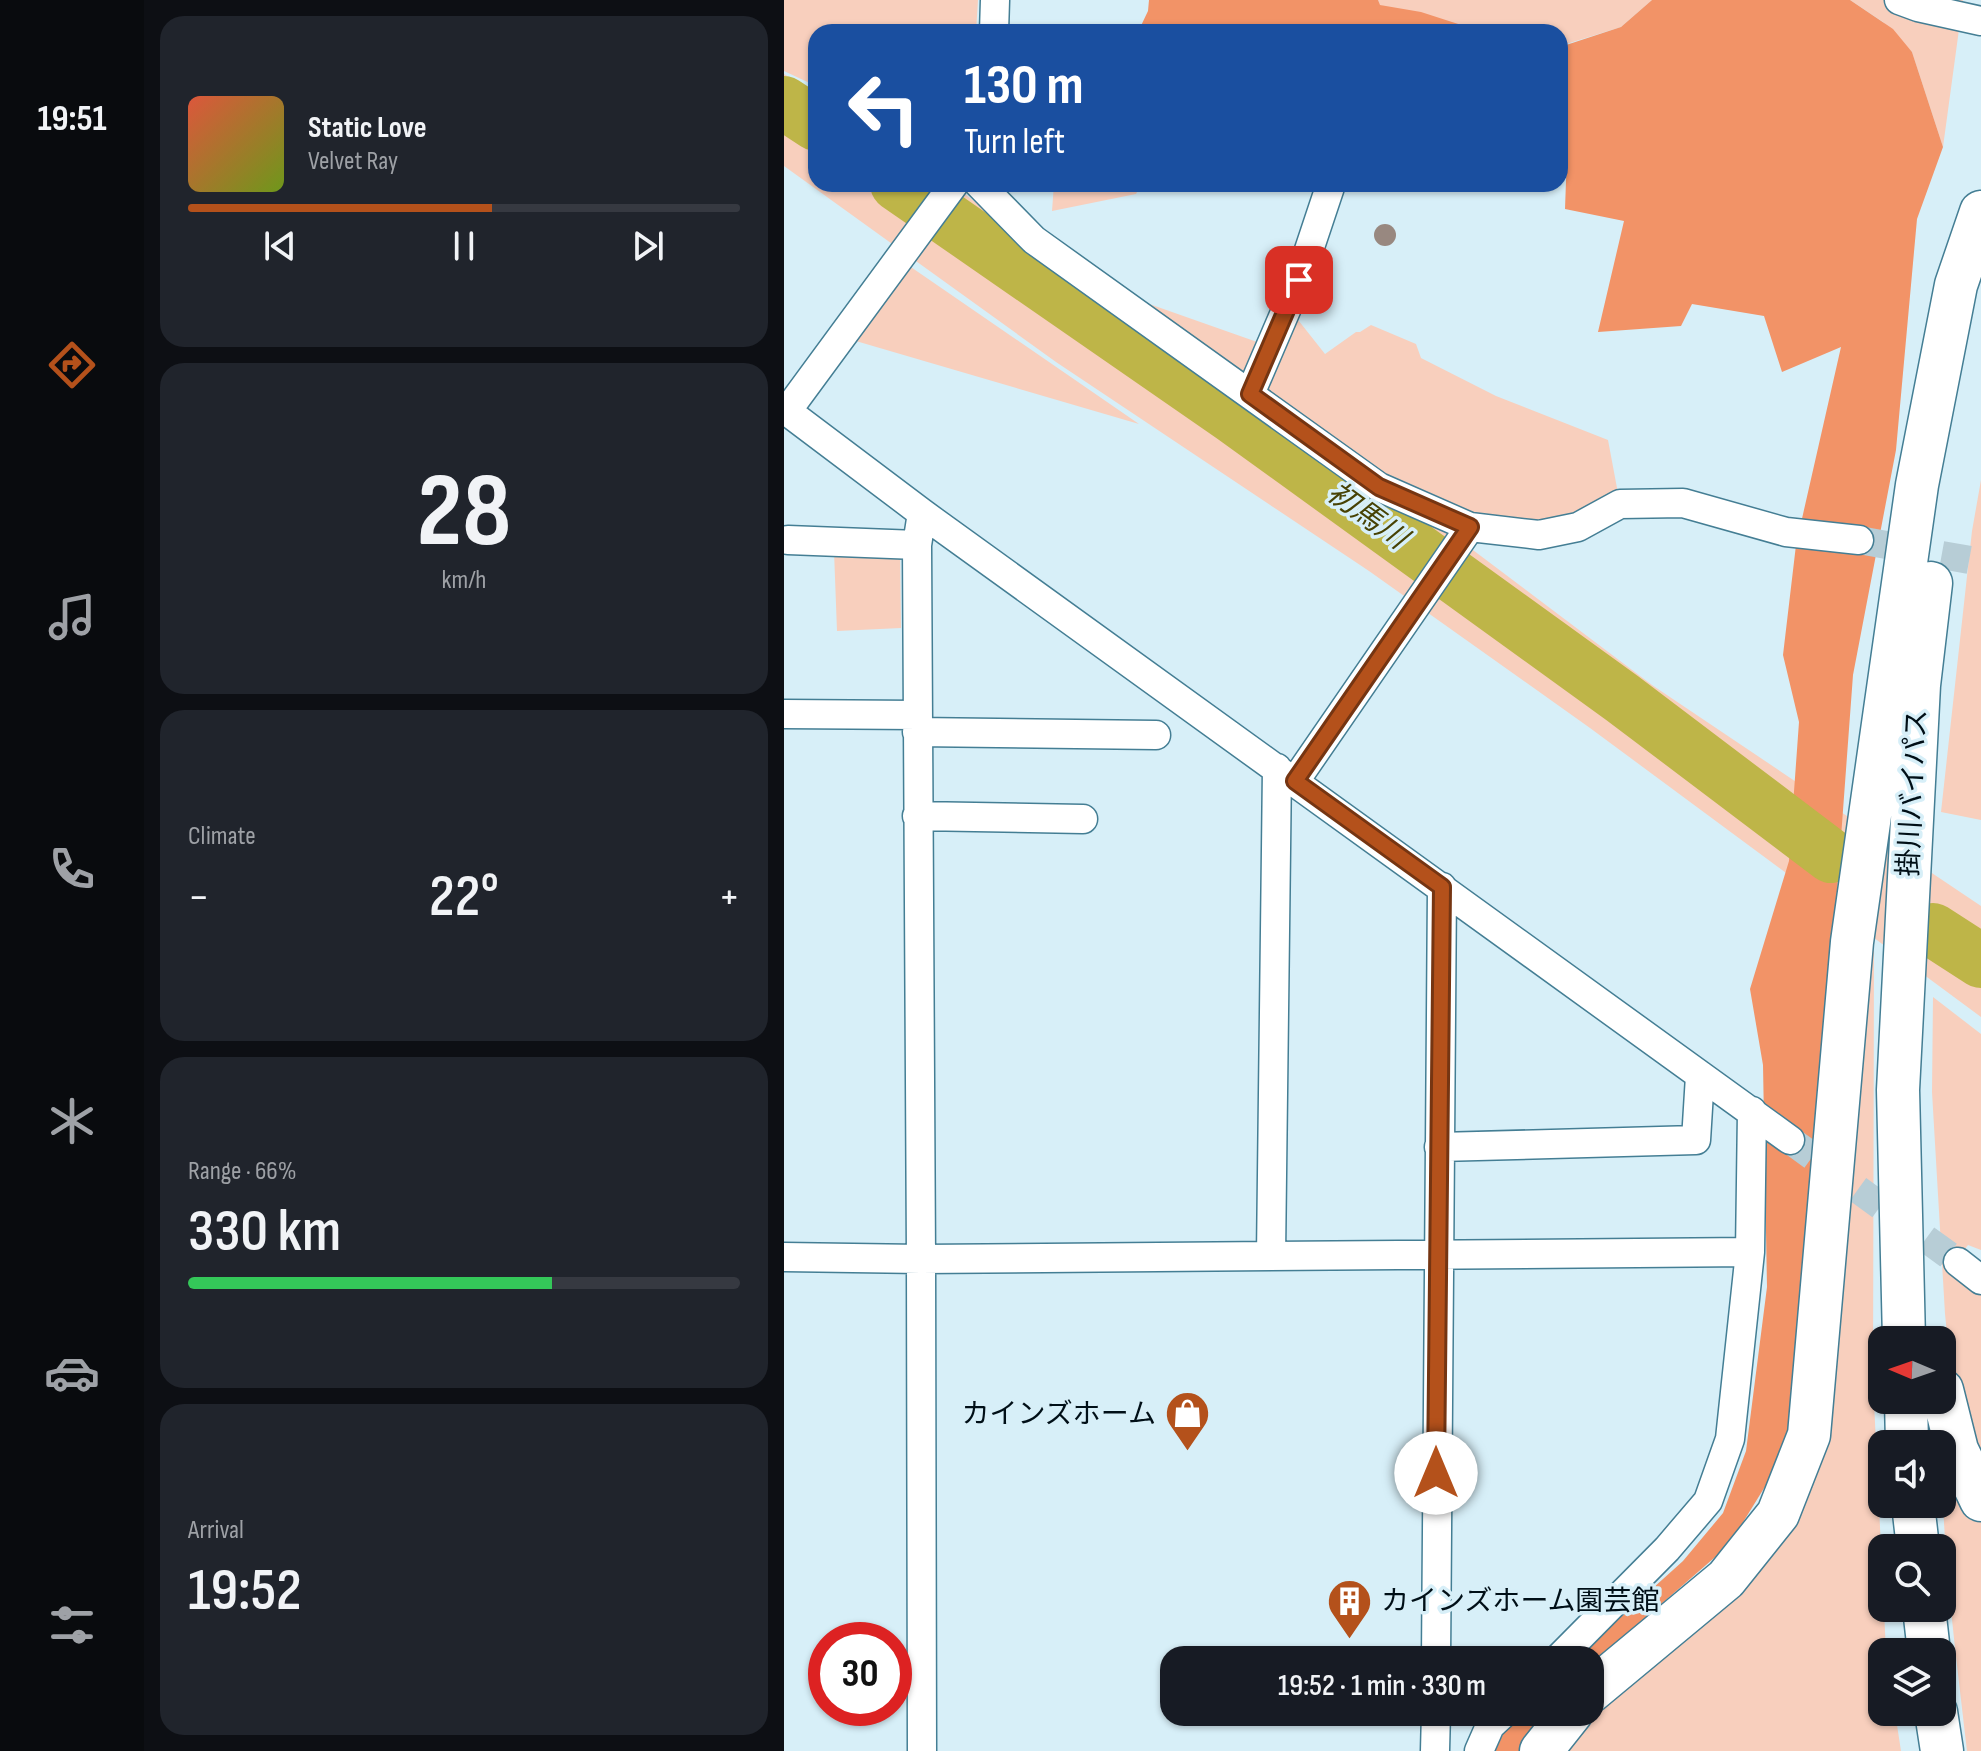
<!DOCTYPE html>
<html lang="en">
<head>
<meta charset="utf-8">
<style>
	:root { --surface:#171b24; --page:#20242c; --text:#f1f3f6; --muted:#9ea1a6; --line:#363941; --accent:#b4511b }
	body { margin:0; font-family:"Sofia Sans Condensed","Noto Sans JP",sans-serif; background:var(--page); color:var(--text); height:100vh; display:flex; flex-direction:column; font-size:30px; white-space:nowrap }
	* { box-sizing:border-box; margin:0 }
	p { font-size:26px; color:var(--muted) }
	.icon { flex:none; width:44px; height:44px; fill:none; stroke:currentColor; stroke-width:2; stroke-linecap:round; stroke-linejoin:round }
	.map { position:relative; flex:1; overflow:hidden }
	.side { display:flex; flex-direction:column; gap:16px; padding:16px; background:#0d0f14; width:640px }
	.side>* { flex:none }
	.top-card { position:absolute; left:24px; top:24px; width:760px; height:168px; border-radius:24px; box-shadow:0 2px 6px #0004; background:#1a4fa0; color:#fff; overflow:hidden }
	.needle { width:52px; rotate:272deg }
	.fabs { position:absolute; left:1084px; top:1326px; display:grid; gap:16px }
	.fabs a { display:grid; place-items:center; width:88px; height:88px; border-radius:16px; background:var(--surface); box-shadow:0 2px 6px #0004; font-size:40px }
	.speed { position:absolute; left:24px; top:1622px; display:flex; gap:16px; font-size:40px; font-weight:700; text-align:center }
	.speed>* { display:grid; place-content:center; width:104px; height:104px; border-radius:50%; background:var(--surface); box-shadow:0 2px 6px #0004; line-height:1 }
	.speed .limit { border:12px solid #d22; background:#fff; color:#111 }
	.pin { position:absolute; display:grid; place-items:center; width:68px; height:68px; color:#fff; margin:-34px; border-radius:16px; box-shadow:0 4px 12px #0006 }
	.me { position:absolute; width:88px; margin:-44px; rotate:0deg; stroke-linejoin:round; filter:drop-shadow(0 0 6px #0008) }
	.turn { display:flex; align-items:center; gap:28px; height:168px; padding:0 24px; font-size:36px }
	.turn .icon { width:104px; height:104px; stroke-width:2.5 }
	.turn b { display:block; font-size:56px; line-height:68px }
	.big { font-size:60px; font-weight:600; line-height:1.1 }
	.side .widget { flex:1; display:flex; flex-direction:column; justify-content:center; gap:12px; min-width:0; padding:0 28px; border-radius:24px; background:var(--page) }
	.side .dial { align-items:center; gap:0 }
	.dial b { font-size:104px; line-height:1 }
	.song { display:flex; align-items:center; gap:24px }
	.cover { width:96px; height:96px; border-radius:12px; background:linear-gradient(135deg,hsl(10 70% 55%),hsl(80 70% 35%)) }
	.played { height:8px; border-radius:4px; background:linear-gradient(90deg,var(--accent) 55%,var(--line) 55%) }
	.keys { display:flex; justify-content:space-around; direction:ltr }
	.heat { display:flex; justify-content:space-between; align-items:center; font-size:44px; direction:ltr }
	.charge { height:12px; border-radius:6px; background:linear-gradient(90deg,#34c759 66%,var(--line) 0) }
	.trip { position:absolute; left:376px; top:1646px; width:444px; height:80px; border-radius:24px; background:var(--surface); box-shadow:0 2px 6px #0004; font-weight:600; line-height:80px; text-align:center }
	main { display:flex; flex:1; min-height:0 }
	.tab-bar { display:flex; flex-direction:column; width:144px; justify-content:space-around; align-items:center; background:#090b0e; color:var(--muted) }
	.tab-bar .icon { width:56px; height:56px }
	.tab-bar .current { color:var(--accent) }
	.tab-bar b { font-size:36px; color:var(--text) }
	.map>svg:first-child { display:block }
	.green { fill:#f8cfbd }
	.forest { fill:#f29367 }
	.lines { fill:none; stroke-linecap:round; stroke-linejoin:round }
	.river { stroke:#beb548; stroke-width:54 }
	.minor-tunnel { stroke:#b7cdd6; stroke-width:28; stroke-dasharray:28 14; stroke-linecap:butt }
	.minor-casing { stroke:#447e94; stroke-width:31 }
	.highway-casing { stroke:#447e94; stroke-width:45 }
	.minor { stroke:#fff; stroke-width:28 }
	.highway { stroke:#fff; stroke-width:42 }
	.tree { fill:#988880 }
	.route-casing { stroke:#753512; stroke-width:20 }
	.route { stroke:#b4511b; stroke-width:14 }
	.labels { text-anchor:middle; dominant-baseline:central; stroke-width:7; stroke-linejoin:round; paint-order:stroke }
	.street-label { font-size:28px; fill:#000f17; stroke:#d7eff8 }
	.poi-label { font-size:28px; fill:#000f17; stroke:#d7eff8; text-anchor:end }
	.water-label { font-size:30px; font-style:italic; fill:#474204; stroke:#d7eff8 }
</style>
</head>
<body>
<main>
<nav class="tab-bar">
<b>19:51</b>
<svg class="icon current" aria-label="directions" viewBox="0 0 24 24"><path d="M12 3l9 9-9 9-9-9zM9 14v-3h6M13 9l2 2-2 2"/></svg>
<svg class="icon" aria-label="music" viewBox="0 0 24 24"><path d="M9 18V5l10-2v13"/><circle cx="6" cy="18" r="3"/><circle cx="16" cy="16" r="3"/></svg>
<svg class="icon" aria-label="phone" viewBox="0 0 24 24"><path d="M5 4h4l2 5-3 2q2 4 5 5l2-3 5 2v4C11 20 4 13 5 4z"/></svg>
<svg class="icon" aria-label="climate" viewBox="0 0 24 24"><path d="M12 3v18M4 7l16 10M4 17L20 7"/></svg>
<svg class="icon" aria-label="car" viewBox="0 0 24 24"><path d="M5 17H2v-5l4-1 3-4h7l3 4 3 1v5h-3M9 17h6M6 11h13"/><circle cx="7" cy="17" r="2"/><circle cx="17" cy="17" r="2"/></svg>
<svg class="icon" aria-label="filters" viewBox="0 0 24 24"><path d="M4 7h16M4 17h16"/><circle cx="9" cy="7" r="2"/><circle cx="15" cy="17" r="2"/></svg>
</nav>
<section class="side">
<div class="widget">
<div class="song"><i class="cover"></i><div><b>Static Love</b><p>Velvet Ray</p></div></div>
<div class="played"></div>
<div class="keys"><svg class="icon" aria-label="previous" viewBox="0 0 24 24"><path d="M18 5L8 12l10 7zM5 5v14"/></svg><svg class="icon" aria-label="pause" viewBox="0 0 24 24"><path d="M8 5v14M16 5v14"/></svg><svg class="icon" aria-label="next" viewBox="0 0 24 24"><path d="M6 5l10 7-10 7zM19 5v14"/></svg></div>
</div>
<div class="widget dial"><b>28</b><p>km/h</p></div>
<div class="widget"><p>Climate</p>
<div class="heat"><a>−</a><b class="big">22°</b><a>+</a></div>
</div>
<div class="widget"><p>Range · 66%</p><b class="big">330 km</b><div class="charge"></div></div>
<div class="widget"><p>Arrival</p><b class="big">19:52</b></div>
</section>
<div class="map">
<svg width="1197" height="1751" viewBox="0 0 1197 1751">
	<rect width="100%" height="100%" fill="#d7eff8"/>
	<path class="green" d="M0,0H194L192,32H32V86L0,71Z
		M594,0H868L837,27L776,46V32H697L595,5Z
		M1066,0H1179L1159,147L1128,52L1099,22Z
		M0,74L32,93V184H168L235,236L354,300L493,349L507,311L541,354L572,332H576L587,325L632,344L637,358L712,396L824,440L836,504L771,532L669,535L868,685L1197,906V1017L806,728L585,571L272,362L0,166Z
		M270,184H357L352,194L268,211Z
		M121,263L355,424L65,339Z
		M1197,480V820L1157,812L1188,531Z
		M50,551H116L117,628L53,631Z
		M1079,943L1090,951L1089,1381L1102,1652H1098V1712H1111L1117,1751H781L851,1670L1015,1501Z
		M1149,997L1197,1034V1250L1184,1245L1168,1266L1197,1284V1463L1168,1382L1161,1314L1148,1092Z
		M1158,1455L1197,1517V1751H1183C1172,1653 1158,1554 1158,1455Z"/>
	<path class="forest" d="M365,0H594L596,5L637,12L699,32H354L364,11Z
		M868,0H1066L1109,29L1128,52L1159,147L1133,219L1112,450L1069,675L1015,1405L990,1472L945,1545L806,1666V1660H789L899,1561L939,1513L962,1451L983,1287L979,1065L966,989L1005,861L1015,722L999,655L1012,545L1057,347L998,372L980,316L908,304L897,326L814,332L840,221L781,209L783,153L776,141V47L837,27Z
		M735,1712H767L746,1751H711L725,1722Z"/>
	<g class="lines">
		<path class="river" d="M0,103L32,124
			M113,184L448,416L838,698L1047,856
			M1149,930L1197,961"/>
		<path class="minor-tunnel" d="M1075,540L1197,562
			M1006,1140L1174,1262"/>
		<defs>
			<path id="minor" d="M1115,0L1134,7L1197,21
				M210,32L211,0
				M195,184L250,240L595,487L686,527
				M466,394L515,280L547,184
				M0,409L138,513L1006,1140
				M3,411L170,184
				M138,513L133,545L137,1259L966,1252
				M4,540L133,545
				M0,714L133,715
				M133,732L372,735
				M511,781L686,527L755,535L794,527L836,504L899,503L1002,532L1075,540
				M133,816L299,819
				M655,1147L912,1140L916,1076
				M487,1256L493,768
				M0,1257L137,1259L138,1751
				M1174,1262L1197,1280
				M652,1660L658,887
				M773,1660L883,1549L924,1501L946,1439L966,1252L968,1111
				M651,1751L652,1712
				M695,1751L706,1726L721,1712"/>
			<path id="highway" d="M1120,1340L1114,1090L1135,685L1147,583
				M1158,1390L1173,1450L1197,1500
				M1122,1400L1123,1444
				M1129,1504L1134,1548
				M1140,1608L1145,1652
				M806,1692L942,1579L994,1514L1025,1435L1068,942L1133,485L1172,285L1197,212
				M1152,1712L1158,1751
				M757,1751L788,1712"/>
		</defs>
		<use href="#minor" class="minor-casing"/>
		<use href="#highway" class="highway-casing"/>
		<use href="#minor" class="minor"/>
		<use href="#highway" class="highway"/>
	</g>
	<circle class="tree" cx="601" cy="235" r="11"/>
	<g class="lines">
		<defs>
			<path id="route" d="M515,280L466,394L595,487L686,527L511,781L658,887L652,1473"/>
		</defs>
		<use href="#route" class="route-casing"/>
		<use href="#route" class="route"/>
	</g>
	<defs>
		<symbol id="shop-pin" viewBox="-11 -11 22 30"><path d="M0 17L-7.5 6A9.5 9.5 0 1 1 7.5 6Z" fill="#b4511b" stroke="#d7eff8"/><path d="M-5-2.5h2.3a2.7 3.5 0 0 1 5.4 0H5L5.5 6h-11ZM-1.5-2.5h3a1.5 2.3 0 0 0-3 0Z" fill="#fff"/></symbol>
		<symbol id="building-pin" viewBox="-11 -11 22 30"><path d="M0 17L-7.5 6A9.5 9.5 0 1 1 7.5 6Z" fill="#b4511b" stroke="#d7eff8"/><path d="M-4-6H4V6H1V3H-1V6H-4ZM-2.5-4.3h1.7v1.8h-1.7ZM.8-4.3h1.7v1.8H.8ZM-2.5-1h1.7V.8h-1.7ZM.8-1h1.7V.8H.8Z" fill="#fff"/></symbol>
	</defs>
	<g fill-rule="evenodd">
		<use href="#shop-pin" x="378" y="1388" width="51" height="69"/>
		<use href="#building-pin" x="540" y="1576" width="51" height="69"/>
	</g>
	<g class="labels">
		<g class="street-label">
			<text transform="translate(1129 793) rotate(-87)">掛川バイパス</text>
		</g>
		<g class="poi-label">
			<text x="372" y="1414">カインズホーム</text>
			<text x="597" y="1601" text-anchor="start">カインズホーム園芸館</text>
		</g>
		<g class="water-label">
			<text transform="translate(583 516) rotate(36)">初馬川</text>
		</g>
	</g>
</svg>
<div class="fabs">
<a><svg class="needle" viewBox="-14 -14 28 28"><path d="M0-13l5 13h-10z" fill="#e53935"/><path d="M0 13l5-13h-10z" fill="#9ea1a6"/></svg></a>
<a><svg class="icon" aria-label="sound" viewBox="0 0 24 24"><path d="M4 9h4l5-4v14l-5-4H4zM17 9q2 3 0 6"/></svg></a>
<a><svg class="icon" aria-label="search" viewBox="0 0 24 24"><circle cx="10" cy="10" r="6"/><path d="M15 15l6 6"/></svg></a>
<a><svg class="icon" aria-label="layers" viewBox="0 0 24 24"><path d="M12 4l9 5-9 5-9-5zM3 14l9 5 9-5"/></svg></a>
</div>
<div class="speed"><div class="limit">30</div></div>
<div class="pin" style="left:515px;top:280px;background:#d93025"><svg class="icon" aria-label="arrive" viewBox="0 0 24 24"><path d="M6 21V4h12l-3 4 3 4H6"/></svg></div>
<svg class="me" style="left:652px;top:1473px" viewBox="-20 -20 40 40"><circle r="19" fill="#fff"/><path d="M0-13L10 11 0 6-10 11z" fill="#b4511b"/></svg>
<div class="trip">19:52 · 1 min · 330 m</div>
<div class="top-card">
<div class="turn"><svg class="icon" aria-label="left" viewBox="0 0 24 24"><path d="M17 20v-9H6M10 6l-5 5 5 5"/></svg><div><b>130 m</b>Turn left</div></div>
</div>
</div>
</main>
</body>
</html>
